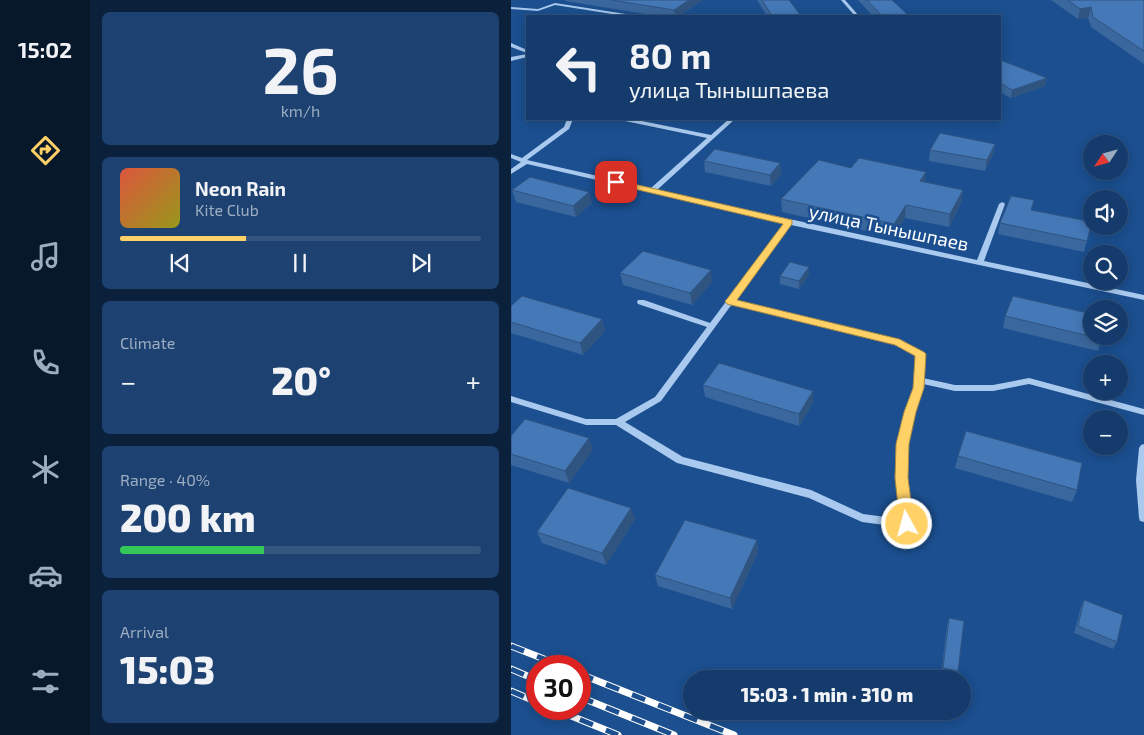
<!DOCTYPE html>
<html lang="en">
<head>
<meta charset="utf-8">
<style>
	:root { --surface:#143b6b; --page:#1d4271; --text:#f1f3f6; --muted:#9dadc1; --line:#33557e; --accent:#ffd166 }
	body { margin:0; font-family:"Exo 2",sans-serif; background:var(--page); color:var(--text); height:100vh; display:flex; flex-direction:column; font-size:19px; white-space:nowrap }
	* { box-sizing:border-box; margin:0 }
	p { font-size:16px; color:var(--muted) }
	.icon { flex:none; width:28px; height:28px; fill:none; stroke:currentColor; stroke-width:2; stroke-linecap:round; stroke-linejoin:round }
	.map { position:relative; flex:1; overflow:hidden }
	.details { display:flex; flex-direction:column; gap:12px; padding:12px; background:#0b203b; width:421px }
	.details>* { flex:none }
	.guide { position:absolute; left:15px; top:15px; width:475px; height:105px; border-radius:0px; box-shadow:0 2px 12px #0003,0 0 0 1px var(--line); background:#143b6b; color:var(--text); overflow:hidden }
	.needle { width:32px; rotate:234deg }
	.tools { position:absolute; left:572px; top:135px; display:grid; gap:10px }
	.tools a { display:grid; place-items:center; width:45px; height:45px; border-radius:50%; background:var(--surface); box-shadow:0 2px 12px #0003,0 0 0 1px var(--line); font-size:25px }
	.speed { position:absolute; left:15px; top:655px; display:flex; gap:10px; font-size:25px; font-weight:700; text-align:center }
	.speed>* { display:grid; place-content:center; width:65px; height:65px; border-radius:50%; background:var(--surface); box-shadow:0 2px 12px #0003,0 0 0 1px var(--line); line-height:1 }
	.speed .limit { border:8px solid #d22; background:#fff; color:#111 }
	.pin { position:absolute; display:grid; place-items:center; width:42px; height:42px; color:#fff; margin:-21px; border-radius:10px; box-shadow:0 2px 8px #0006 }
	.me { position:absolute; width:55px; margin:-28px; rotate:353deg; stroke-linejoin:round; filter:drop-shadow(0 0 4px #0008) }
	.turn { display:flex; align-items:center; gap:18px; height:105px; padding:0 20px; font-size:22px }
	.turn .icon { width:65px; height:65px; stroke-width:2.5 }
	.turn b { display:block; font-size:35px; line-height:42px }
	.big { font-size:38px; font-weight:800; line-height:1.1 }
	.details .card { flex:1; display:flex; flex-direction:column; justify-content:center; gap:8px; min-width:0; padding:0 18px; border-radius:8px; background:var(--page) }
	.details .dial { align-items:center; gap:0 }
	.dial b { font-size:65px; line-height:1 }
	.song { display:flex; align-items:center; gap:15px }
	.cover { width:60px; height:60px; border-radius:8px; background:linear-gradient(135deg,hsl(10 70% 55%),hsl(60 70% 35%)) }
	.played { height:5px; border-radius:2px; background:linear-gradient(90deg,var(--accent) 35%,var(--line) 35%) }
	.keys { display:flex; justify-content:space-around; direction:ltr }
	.heat { display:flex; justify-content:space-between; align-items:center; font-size:28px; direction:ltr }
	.charge { height:8px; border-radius:4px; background:linear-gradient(90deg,#34c759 40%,var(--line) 0) }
	.trip { position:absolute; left:172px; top:670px; width:288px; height:50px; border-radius:25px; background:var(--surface); box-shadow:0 2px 12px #0003,0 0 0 1px var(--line); font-weight:800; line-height:50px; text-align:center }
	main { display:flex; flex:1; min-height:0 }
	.tab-bar { display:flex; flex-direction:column; width:90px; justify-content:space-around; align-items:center; background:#08182b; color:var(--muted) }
	.tab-bar .icon { width:35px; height:35px }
	.tab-bar .selected { color:var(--accent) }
	.tab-bar b { font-size:22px; color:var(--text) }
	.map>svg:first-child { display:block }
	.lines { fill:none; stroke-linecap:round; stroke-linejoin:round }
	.minor { fill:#a9c9ee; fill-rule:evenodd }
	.rail-casing { stroke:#fff; stroke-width:7 }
	.rail { stroke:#1b4f8f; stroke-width:5; stroke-dasharray:14; stroke-linecap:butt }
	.wall { fill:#3a679d }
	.shaded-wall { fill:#305480 }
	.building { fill:#4478b7; stroke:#305480 }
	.route { fill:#ffd166; stroke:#a68842 }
	.labels { text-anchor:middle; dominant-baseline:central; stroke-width:5; stroke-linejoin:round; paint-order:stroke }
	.street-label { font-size:19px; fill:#fff; stroke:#1b4f8f }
</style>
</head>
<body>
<main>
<nav class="tab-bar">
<b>15:02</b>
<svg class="icon selected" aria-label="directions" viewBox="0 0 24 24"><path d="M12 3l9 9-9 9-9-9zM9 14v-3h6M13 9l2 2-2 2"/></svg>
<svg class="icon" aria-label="music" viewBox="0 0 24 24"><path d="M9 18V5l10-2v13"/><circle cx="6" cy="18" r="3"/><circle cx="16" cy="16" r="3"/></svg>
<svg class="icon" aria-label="phone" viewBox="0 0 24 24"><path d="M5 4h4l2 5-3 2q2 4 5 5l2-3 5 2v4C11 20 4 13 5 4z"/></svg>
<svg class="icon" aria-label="climate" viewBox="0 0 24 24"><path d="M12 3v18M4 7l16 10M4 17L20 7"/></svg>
<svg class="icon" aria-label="car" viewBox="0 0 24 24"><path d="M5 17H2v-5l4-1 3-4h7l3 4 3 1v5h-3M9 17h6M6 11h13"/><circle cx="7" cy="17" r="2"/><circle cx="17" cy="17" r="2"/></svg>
<svg class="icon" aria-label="filters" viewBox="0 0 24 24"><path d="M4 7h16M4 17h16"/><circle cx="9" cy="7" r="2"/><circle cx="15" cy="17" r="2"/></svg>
</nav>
<section class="details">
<div class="card dial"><b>26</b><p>km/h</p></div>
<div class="card">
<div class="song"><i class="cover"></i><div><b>Neon Rain</b><p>Kite Club</p></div></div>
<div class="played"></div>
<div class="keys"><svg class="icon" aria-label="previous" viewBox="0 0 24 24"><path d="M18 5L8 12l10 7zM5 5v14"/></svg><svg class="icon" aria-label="pause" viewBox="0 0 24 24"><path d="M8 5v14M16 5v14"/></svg><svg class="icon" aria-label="next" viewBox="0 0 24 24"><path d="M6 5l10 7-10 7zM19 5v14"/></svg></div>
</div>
<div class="card"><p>Climate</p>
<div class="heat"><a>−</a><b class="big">20°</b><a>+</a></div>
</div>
<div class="card"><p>Range · 40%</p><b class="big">200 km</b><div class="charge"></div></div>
<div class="card"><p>Arrival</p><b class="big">15:03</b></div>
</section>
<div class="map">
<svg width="633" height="735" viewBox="0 0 633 735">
	<rect width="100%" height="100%" fill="#1b4f8f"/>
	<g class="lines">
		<path class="minor" d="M330,0H334L348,16H344Z
			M44,3L121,15L123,16H114L44,5L27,11L0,9V7L27,9Z
			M0,43L16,50V53L0,47Z
			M16,54V57L0,61V57Z
			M56,119H62L58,129L16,160L140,188L196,138L114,121L111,119H121L200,135L218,119H224L146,190L466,260L488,204L491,202L493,203L494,204L473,261L633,295V300L280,225L225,300L391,340L413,354L412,378L444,385H482L518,378L633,409V415L518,384L482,391H444L412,384L396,444L395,478L401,524L400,527L396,528L351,522L298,498L166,463L105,425H75L0,402V396L75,419H105L144,397L196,327L127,304L126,302L127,300H133L199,323L274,223L16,164L0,174V169L10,162L0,158V154L11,158L53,127ZM221,304L385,344L405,355L403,388L394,412L386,444L385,478L390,519L352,514L300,490L172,457L114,422L150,401Z
			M633,444V522L629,521L628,518L625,480L628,448L630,445Z"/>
		<defs>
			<path id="rail" d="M0,646L51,666
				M0,669L26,680
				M69,674L223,735
				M0,691L26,702
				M69,697L163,735
				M43,709L107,735"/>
		</defs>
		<use href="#rail" class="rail-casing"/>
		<use href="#rail" class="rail"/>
	</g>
	<path class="wall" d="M54,0H192L168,16H146L54,1Z
		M246,0H278L290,16H256Z
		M347,0H381L398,16H362Z
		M540,0H633V64L580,27L577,18L567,19Z
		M489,60L536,78L534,86L500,98L489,92Z
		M484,144L482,154L474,171L418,161L419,150Z
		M193,161L269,163L270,174L260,186L194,172Z
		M340,168L452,190L450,203L438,227L394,218L382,237L271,212L270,199Z
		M1,190L81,203L65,217L5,202Z
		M521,210L581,222L573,252L487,234L489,223Z
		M298,267V275L288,289L269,284V276Z
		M109,273L201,282L181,305L112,285Z
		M0,306L91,319L94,331L72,355L0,333Z
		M494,316L591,339L587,351L492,328Z
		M192,385L302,391V403L288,426L194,397Z
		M0,436L82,450L58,483L0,465Z
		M447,456L566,490L561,502L444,468Z
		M124,519L95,565L31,543L26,532Z
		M246,540L247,552L221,609L147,586L144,575Z
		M573,600L606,642L602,649L563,633L570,607Z
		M438,618L447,671L445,678L430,675L436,625Z"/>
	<path class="shaded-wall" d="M178,0H192L168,16H164L163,10Z
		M580,7L577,18L567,19L569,9Z
		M536,78L534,86L500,98L501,90Z
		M484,144L482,154L474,171L476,160Z
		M269,163L270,174L260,186L259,175Z
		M415,172L414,185L409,181Z
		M452,190L450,203L438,227L439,214Z
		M78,192L81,203L65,217L62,206Z
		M395,205L394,218L382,237L383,224Z
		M298,267V275L288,289V281Z
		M200,270L201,282L181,305L179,293Z
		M91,319L94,331L72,355L69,343Z
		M302,391V403L288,426V414Z
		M78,438L82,450L58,483L54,471Z
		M120,508L124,519L95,565L91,553Z
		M246,540L247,552L221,609L219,598Z"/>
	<path class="building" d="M100,0H178L163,10Z
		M251,0H278L290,16H261Z
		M356,0H381L398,16H371Z
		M557,0H633V51L582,17L580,7L569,9Z
		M489,60L536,78L501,90L489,83Z
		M429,133L484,144L476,160L419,150Z
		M204,149L269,163L259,175L193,161Z
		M348,158L415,172L409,181L452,190L439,214L395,205L383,224L270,199L308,160L340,168Z
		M19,177L78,192L62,206L1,190Z
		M500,196L523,200L520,210L581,222L576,241L489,223Z
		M132,251L200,270L179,293L109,273Z
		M279,262L298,267L288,281L269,276Z
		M11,296L91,319L69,343L0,322V306Z
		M502,296L581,314V336H592L591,339L494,316Z
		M208,363L302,391L288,414L192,385Z
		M14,419L78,438L54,471L0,454V436Z
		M455,431L571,463L566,490L447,456Z
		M57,488L120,508L91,553L26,532Z
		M174,520L246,540L219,598L144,575Z
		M573,600L612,615L606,642L567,626Z
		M438,618L453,621L447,671L432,668Z"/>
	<path class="route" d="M105,180L281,220V224L226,300L388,339L413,352L415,354L413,388L405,412L398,444L397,478L403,524L401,528L396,529L391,528L389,524L384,478L385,444L393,412L402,388L404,356L384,345L216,304L214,301L216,299L272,224L102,184V181Z"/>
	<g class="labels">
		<g class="street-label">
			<text transform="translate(378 227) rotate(12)">улица Тынышпаев</text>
		</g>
	</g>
</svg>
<div class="tools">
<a><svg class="needle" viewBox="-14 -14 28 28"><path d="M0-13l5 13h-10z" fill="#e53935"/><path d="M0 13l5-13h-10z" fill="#9dadc1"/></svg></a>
<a><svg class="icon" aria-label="sound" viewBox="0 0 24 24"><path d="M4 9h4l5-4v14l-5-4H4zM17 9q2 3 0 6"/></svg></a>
<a><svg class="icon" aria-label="search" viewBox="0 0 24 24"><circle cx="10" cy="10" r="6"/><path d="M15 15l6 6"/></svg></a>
<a><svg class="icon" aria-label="layers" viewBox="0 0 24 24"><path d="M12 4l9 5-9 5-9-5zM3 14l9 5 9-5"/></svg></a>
<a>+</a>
<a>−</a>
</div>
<div class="speed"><div class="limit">30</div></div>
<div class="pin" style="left:105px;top:182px;background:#d93025"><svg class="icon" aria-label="arrive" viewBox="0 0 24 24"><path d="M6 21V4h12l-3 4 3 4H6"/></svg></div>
<svg class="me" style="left:396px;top:524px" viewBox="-20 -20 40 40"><circle r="17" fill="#ffd166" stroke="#fff" stroke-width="3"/><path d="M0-11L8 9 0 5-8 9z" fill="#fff"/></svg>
<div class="trip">15:03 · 1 min · 310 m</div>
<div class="guide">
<div class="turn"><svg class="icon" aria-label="left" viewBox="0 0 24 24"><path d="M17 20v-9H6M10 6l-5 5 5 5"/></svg><div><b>80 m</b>улица Тынышпаева</div></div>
</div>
</div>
</main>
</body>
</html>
